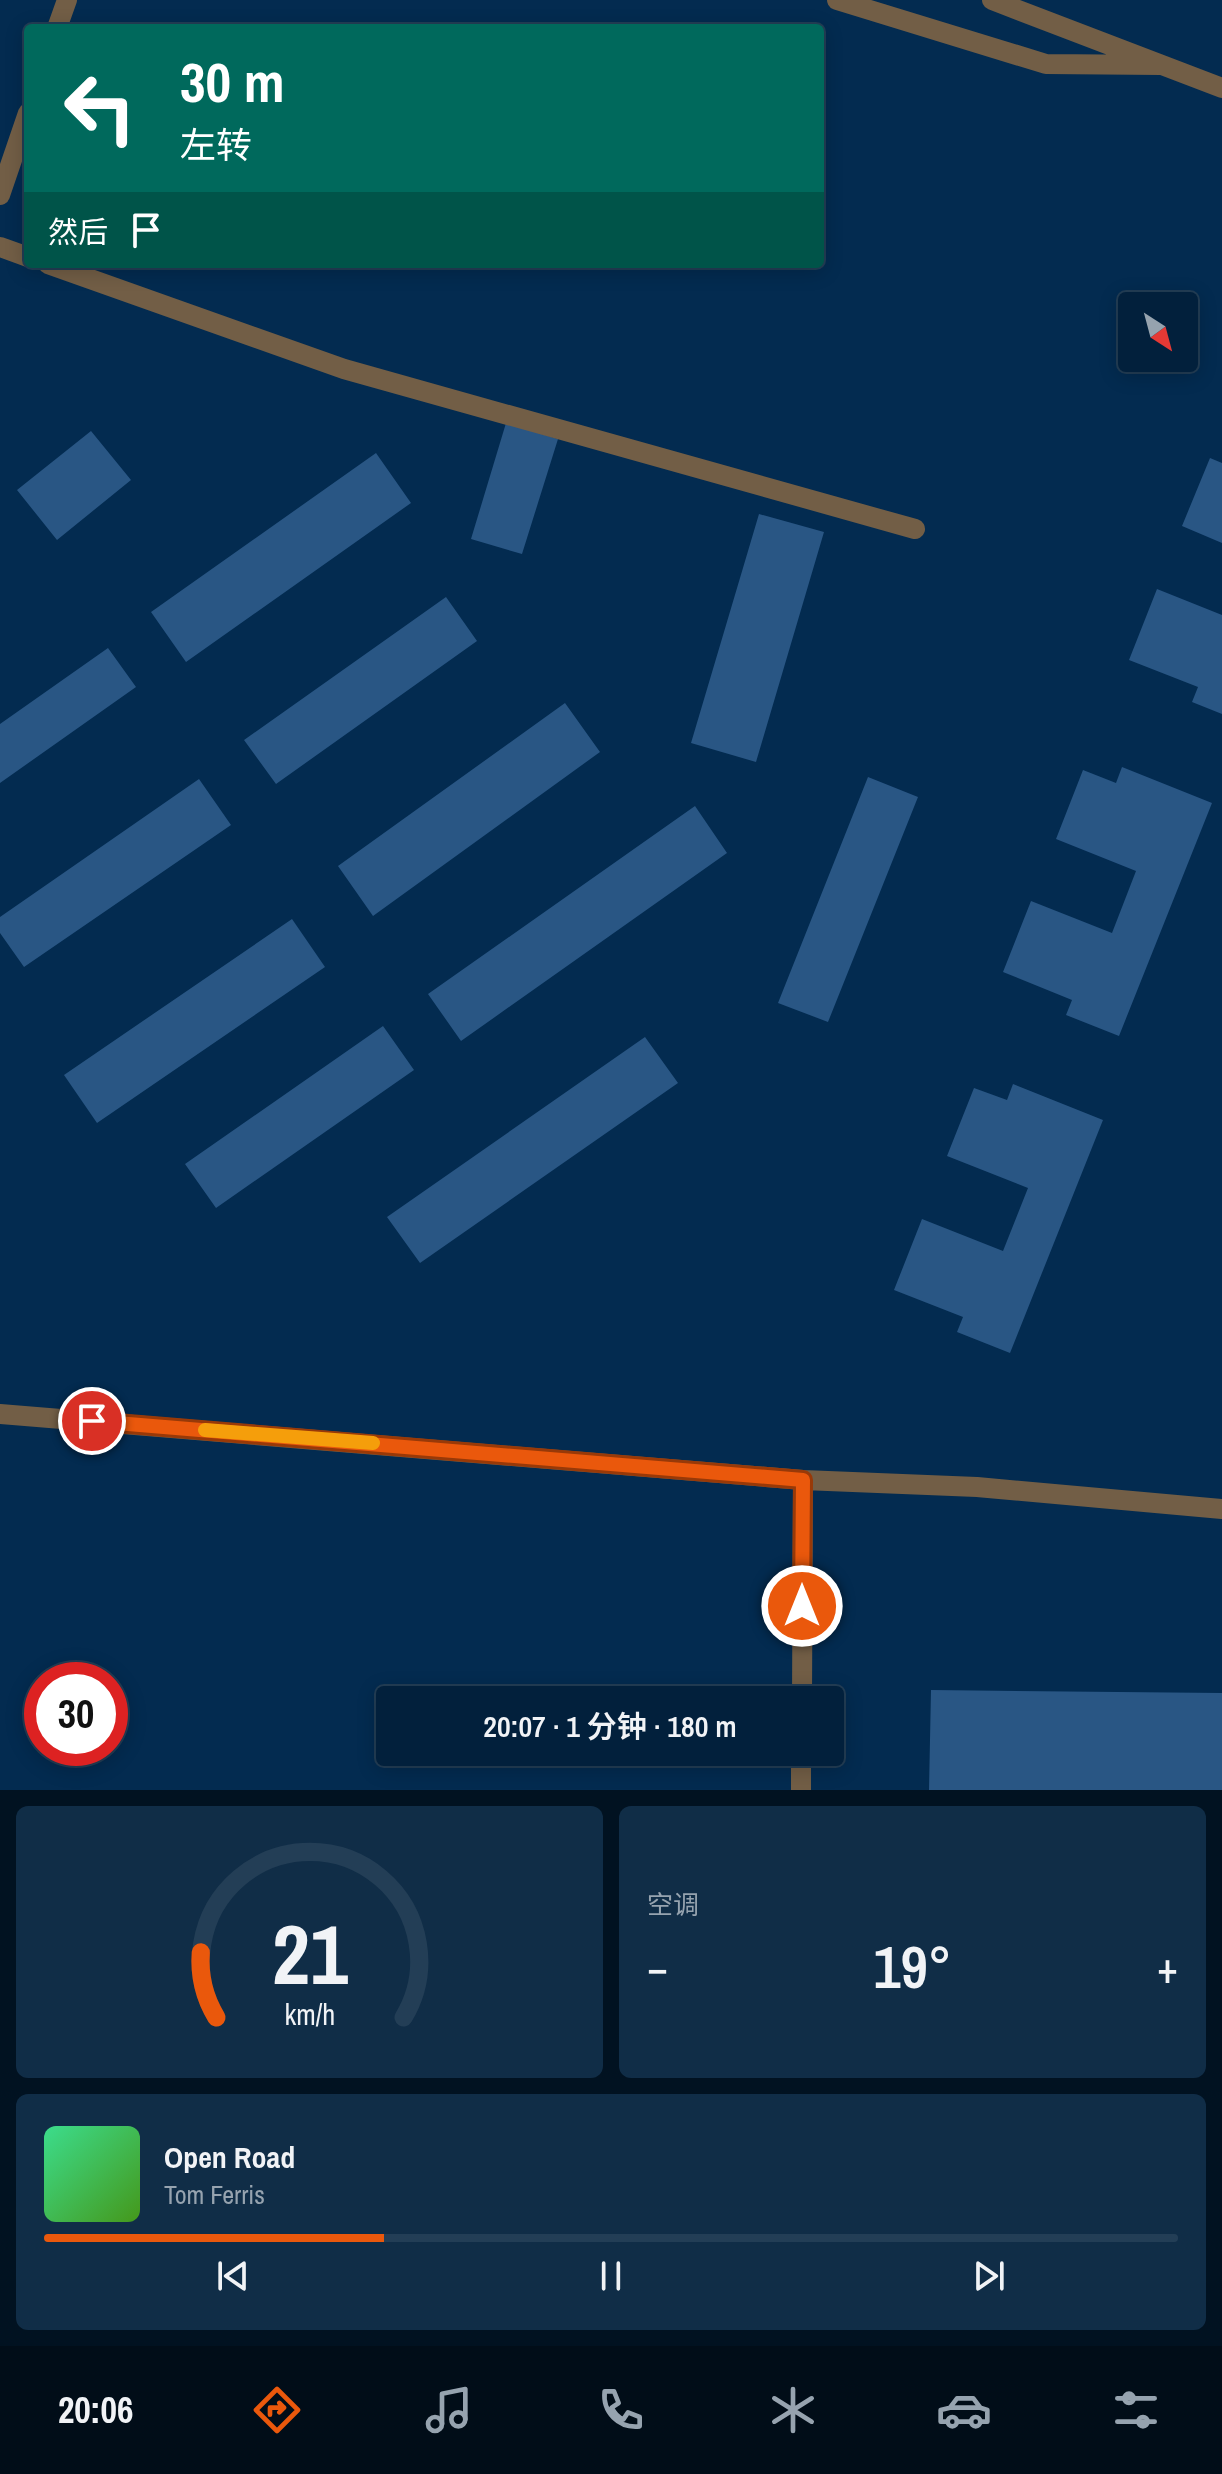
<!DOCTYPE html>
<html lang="zh">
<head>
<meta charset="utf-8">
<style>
	:root { --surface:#02203c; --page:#102d47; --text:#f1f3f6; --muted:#96a3af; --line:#233e56; --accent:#ea580c }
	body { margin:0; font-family:"Archivo Narrow","Noto Sans SC",sans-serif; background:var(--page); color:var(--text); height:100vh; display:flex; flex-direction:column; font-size:30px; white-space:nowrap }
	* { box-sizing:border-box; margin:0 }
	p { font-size:26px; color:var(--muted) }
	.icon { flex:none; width:44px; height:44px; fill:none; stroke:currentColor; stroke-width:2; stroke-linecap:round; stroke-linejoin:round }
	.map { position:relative; height:1790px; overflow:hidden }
	.panel { display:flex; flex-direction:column; gap:16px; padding:16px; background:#011221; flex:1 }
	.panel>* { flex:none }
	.banner { position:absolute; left:24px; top:24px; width:800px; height:244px; border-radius:8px; box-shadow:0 4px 20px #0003,0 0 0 2px var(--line); background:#00695c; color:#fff; overflow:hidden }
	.needle { width:52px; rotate:144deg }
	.controls { position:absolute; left:1118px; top:292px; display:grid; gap:16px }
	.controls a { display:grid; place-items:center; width:80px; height:80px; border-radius:8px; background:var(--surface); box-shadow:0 4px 20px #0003,0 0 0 2px var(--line); font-size:40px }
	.speed { position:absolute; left:24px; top:1662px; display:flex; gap:16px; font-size:40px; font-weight:700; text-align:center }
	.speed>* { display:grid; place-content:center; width:104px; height:104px; border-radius:50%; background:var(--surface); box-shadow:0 4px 20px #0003,0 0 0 2px var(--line); line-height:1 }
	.speed .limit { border:12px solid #d22; background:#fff; color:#111 }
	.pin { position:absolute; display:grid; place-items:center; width:68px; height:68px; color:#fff; margin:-34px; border:4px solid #fff; border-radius:50%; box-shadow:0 2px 8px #0007 }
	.me { position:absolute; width:88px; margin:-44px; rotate:0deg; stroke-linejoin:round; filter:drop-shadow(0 0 6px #0008) }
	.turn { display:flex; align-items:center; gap:28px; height:168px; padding:0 24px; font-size:36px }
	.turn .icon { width:104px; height:104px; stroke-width:2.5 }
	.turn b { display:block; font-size:56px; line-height:68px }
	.then { display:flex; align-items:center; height:76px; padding:0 24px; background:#0003; gap:16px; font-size:30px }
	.big { font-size:60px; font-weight:600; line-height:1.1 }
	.panel .card { flex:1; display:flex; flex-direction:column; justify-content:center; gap:12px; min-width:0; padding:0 28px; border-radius:12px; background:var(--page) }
	.panel .dial { align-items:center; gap:0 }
	.dial svg { height:208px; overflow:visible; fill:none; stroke:var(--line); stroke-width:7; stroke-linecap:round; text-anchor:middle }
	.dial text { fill:var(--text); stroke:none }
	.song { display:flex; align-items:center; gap:24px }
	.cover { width:96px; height:96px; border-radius:12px; background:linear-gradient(135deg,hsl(150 70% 55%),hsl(100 70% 35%)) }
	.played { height:8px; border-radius:4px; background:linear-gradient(90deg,var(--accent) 30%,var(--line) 30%) }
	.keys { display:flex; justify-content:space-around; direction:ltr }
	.heat { display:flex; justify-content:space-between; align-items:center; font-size:44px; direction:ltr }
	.panel .tiles { flex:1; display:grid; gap:16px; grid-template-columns:1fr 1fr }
	.card:last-child { grid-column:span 2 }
	.trip { position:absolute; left:376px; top:1686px; width:468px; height:80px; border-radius:8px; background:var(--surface); box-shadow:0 4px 20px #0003,0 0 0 2px var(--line); font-weight:600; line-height:80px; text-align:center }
	.menu { display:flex; height:128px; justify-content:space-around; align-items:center; background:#010d18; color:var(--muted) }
	.menu .icon { width:56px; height:56px }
	.menu .selected { color:var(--accent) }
	.menu b { font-size:36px; color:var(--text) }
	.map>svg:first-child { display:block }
	.building { fill:#295684 }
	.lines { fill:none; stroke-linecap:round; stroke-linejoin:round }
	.minor { stroke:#725e46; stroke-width:20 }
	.route-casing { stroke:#983908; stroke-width:20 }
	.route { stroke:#ea580c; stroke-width:14 }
	.slow { stroke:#f59e0b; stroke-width:14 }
</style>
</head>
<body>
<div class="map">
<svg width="1222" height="1790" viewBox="0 0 1222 1790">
	<rect width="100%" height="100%" fill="#032b50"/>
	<path class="building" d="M506,423L558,439L522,554L471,539Z
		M91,431L131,480L57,540L17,490Z
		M376,453L411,503L186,662L151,612Z
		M1210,458L1222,463V543L1182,526Z
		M759,514L824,532L756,762L691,743Z
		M1157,589L1222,615V714L1192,702L1198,687L1129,660Z
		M446,597L477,641L276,784L244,740Z
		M108,648L136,687L0,783V724Z
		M565,703L600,752L373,916L338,866Z
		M1122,767L1212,803L1119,1036L1066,1015L1072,1000L1003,972L1031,901L1112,933L1136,871L1056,839L1083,770L1116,783Z
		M868,777L918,797L828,1022L778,1003Z
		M199,779L231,825L24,967L0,933V917Z
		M695,806L727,853L461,1041L428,994Z
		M292,919L325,967L97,1123L64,1075Z
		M383,1026L414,1070L216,1208L185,1164Z
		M645,1037L678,1083L420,1263L387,1217Z
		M1013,1084L1103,1120L1010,1353L957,1332L963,1317L894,1290L922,1219L1003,1251L1028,1188L947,1156L974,1088L1007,1100Z
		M931,1690L1222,1693V1790H929Z"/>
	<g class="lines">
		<path class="minor" d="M837,0L1046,64L1161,65
			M992,0L1222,88
			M57,28L67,0
			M0,195L28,113
			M0,247L28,257
			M48,264L344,369L915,529
			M0,1414L803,1480L977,1487L1222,1509
			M802,1700L803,1480
			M801,1790V1752"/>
	</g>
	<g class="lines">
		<defs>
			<path id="route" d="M92,1421L803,1480L802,1606"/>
		</defs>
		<use href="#route" class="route-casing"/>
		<use href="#route" class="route"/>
		<path class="slow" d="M205,1430L373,1443"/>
	</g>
</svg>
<div class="controls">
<a><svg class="needle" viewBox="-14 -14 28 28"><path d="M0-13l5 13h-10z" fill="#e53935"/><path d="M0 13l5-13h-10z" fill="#96a3af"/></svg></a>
</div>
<div class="speed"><div class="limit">30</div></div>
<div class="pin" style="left:92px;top:1421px;background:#d93025"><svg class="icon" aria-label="arrive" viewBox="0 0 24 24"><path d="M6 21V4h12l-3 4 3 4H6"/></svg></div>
<svg class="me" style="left:802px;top:1606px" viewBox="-20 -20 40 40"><circle r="17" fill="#ea580c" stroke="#fff" stroke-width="3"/><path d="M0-11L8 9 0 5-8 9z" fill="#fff"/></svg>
<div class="trip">20:07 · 1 分钟 · 180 m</div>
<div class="banner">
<div class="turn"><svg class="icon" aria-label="left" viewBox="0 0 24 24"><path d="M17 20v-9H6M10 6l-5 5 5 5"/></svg><div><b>30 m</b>左转</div></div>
<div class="then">然后<svg class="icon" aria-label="arrive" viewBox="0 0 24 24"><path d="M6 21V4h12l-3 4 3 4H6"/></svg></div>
</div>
</div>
<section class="panel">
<div class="tiles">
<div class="card dial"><svg viewBox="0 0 100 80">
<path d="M14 69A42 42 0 1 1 86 69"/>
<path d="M14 69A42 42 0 0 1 8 44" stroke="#ea580c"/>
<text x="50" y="56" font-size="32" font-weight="700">21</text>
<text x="50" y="72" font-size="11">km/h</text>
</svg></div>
<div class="card"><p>空调</p>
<div class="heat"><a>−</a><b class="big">19°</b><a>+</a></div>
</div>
<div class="card">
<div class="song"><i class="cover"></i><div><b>Open Road</b><p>Tom Ferris</p></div></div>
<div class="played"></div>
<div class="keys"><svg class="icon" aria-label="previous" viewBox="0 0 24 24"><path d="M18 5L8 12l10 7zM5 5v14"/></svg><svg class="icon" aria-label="pause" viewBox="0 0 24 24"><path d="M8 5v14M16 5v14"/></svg><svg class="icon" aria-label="next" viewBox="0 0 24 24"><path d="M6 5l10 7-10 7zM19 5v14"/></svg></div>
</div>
</div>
</section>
<nav class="menu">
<b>20:06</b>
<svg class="icon selected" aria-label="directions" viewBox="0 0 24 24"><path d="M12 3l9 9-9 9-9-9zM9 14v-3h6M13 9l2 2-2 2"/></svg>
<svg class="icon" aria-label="music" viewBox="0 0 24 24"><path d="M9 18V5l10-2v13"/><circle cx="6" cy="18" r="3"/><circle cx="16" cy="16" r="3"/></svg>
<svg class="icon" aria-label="phone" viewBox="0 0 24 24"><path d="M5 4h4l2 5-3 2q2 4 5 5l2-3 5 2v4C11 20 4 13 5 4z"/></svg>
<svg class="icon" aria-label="climate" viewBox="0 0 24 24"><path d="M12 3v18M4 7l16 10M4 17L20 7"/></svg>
<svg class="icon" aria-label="car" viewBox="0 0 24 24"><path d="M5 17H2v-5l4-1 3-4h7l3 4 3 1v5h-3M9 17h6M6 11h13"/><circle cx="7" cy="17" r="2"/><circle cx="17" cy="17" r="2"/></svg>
<svg class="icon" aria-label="filters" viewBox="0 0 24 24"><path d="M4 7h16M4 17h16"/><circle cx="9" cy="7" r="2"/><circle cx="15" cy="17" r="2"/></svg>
</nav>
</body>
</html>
